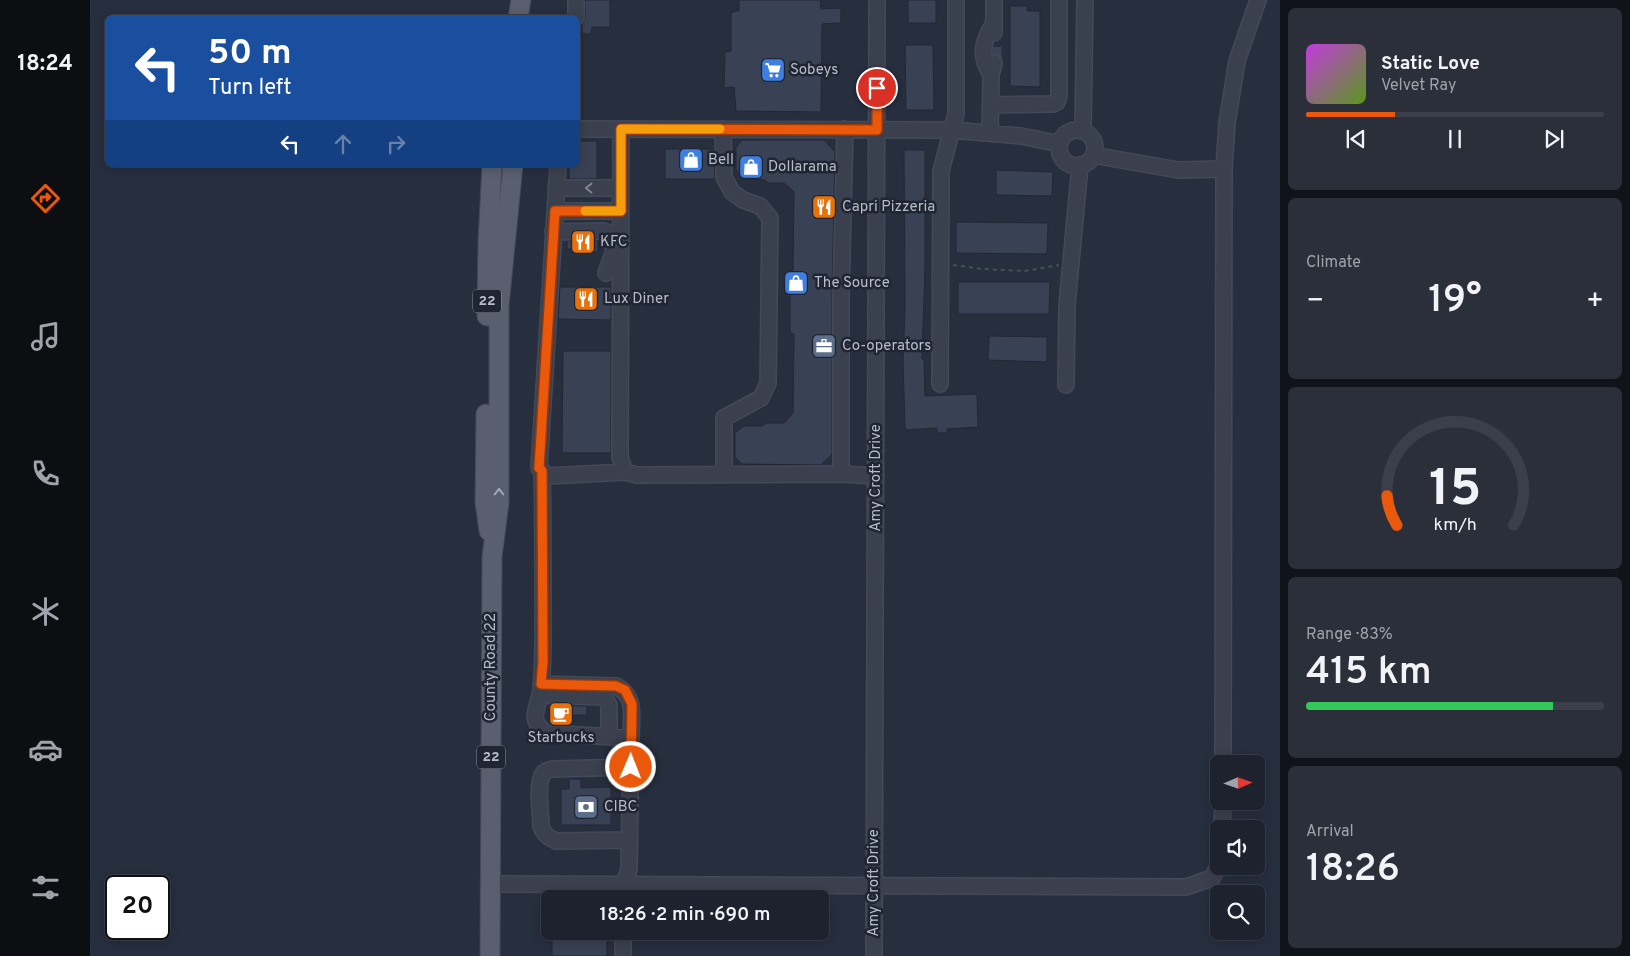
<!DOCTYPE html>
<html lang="en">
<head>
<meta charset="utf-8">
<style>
	:root { --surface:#1d222e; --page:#2a2f3a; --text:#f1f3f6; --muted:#a0a4aa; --line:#3b3f4a; --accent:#ea580c }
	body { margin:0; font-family:Overpass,sans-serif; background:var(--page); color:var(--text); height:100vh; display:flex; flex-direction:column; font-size:19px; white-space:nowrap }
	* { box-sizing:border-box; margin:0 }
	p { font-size:16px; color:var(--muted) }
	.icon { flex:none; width:28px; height:28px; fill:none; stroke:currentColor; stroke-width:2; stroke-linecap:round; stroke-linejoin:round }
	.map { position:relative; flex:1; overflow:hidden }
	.drawer { display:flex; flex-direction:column; gap:8px; padding:8px; background:#101319; width:350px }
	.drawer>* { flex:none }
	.guide { position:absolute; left:15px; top:15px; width:475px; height:152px; border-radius:8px; box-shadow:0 2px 12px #0003,0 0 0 1px var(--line); background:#1a4fa0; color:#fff; overflow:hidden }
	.needle { width:32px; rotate:88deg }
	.tools { position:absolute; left:1120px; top:755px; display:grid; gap:10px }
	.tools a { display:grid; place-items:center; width:55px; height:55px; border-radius:8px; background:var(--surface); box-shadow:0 2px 12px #0003,0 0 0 1px var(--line); font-size:25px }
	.speed { position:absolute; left:15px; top:875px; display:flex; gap:10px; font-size:25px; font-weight:700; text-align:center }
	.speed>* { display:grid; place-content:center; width:65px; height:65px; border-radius:50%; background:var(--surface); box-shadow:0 2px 12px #0003,0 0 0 1px var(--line); line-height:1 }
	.speed .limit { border:2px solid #111; border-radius:8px; background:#fff; color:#111 }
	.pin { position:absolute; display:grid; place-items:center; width:42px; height:42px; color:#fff; margin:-21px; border:2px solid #fff; border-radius:50%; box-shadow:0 1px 5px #0007 }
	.me { position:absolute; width:55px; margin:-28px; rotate:1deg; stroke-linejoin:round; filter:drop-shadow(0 0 4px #0008) }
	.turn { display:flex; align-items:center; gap:18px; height:105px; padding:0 20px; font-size:22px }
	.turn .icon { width:65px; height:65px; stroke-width:2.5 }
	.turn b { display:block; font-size:35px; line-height:42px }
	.lanes { display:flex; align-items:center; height:48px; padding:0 20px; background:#0003; justify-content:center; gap:25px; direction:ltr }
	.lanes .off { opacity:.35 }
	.big { font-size:38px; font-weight:600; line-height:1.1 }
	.drawer .tile { flex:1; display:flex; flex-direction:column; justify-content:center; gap:8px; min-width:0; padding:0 18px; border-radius:8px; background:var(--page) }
	.drawer .dial { align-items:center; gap:0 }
	.dial svg { height:130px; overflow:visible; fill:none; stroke:var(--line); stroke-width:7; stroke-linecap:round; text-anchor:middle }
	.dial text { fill:var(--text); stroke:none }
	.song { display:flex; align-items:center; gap:15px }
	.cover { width:60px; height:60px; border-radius:8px; background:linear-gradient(135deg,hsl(290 70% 55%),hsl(90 70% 35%)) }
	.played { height:5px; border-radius:2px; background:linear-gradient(90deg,var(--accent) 30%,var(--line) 30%) }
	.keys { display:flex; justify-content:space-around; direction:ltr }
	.heat { display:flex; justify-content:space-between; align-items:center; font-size:28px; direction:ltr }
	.charge { height:8px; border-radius:4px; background:linear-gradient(90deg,#34c759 83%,var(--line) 0) }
	.trip { position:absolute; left:451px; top:890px; width:288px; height:50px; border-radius:8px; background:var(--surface); box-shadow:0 2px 12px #0003,0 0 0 1px var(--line); font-weight:600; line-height:50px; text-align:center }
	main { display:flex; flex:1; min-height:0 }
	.menu { display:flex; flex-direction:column; width:90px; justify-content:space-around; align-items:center; background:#0c0e12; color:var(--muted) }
	.menu .icon { width:35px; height:35px }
	.menu .selected { color:var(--accent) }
	.menu b { font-size:22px; color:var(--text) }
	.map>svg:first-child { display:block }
	.building { fill:#394154; stroke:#222735 }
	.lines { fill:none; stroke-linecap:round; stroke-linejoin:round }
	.minor-tunnel { stroke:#3d4353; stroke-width:15; stroke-dasharray:15 8; stroke-linecap:butt }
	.minor-casing { stroke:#444957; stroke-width:18 }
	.major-casing { stroke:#444957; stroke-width:21 }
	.path { stroke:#425357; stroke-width:2; stroke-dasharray:4 4; stroke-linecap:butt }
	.minor { stroke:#3b404e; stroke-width:15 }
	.major { stroke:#595f6e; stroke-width:19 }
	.oneway { stroke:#7f8492 }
	.oneway2 { stroke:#a4a9b7 }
	.route-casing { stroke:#983908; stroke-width:12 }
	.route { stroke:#ea580c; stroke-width:9 }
	.slow { stroke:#f59e0b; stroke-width:9 }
	.labels { text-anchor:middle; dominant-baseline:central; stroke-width:5; stroke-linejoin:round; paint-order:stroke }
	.shield { fill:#202534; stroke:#8a8f9c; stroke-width:1 }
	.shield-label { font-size:14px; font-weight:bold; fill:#b7bcc9 }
	.poi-label { font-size:15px; fill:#b7bcc9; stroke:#202534; text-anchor:start }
	.street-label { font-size:15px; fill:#b7bcc9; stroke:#202534 }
</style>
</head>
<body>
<main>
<nav class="menu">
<b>18:24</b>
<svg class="icon selected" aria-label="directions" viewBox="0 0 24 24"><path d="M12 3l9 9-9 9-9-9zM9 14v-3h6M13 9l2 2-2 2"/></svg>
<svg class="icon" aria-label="music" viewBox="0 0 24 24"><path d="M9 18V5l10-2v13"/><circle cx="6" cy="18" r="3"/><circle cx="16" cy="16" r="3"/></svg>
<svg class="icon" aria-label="phone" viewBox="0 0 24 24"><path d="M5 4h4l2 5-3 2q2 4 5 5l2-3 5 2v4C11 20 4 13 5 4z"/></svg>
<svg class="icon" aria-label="climate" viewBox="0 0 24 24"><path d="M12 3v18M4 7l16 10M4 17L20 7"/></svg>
<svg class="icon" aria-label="car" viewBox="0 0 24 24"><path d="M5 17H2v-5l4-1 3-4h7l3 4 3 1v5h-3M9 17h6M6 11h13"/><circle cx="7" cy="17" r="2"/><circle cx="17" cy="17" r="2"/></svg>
<svg class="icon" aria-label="filters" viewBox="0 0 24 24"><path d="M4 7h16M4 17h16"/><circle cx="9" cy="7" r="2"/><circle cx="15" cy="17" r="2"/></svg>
</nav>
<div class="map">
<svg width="1190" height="956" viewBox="0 0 1190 956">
	<rect width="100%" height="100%" fill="#272e3e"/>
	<path class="building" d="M495,0H520V27H502L501,34H492V25L495,18Z
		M649,0H730L731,9L751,8V23L732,24L731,112L646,111L644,87L634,88L635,52L641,51V13L649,10Z
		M818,0H846V23H818Z
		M920,6H937V11H950V87L920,86Z
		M815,45H843L844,110H816Z
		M652,140H734L745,152L742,297V454L731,465L652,464L645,457V433L654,426H672L676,423H694L703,413L704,334L700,333V271H703L704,192L694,183H678L675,180L655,179L646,170V147Z
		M488,141H507V179H479V165H488Z
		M575,149H624L625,179H575Z
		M814,150H835V268L832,359H834L835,396L887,394L888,427L857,429V433H847V428L815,430L813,359L815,310Z
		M906,170L963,172L962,196L906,195Z
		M866,222L958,223L957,254L866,253Z
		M508,240V252H485V249H477V241Z
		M868,282H960L959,314H868Z
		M470,287H521V320L468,319Z
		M899,336L957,337V362L898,360Z
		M473,351H521V453H472Z
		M460,705L497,706V715L461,716Z
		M479,779H491V788L521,787V825H471V789H479Z
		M462,931H517V956H462Z"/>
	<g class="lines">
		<path class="minor-tunnel" d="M904,47V63"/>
		<defs>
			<path id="minor" d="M486,0V18
				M904,0V33
				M901,75C889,55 892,42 904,23
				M900,105L963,104L967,102L969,96V0
				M488,129L862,130L931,136L970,144
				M531,129L530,457L535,472L547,475L751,474L786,476
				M633,129L634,177L642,192L653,200L670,206L680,218L678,383L671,398L634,418V475
				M969 148a18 18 0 1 1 36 0a18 18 0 1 1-36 0Z
				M993,131L995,0
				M900,133L901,75L904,63
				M1003,155L1088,170L1134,169
				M468,165L449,468L458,476L535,472
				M466,188H531
				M465,211H531
				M463,232L514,231L520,234L524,251L516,273
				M850,384L851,171L866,114V0
				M976,385L977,305L990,165
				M452,471C453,512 453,553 453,594C453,626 454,657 451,689C449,708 436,720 457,733L541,738L539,869L534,884V899
				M751,474V297L755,129
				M451,684L526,686C547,696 541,718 541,738
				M450,695L514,697L519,705V736
				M1133,764L1134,169L1137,123L1147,61L1168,0
				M1132,829L1133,801
				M539,840L466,841C458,837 454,835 451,826C451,814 446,784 453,774C455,770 459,770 463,769L541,767
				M400,884L1096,887L1122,878L1129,865
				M533,956V931
				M784,956L787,0"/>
			<path id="major" d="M428,18L431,0
				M397,316L398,242L402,165
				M396,414L395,502L399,531
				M400,956L402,557L409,503V306L423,165"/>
		</defs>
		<use href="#minor" class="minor-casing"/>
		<use href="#major" class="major-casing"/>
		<path class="path" d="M863,265L893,269L935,271L969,265"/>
		<use href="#minor" class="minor"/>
		<use href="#major" class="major"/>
	</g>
	<defs><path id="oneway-chevron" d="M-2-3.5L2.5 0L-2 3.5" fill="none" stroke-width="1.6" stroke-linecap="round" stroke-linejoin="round" transform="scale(1.25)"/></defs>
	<use class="oneway" href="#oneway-chevron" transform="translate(499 188) rotate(-179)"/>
	<use class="oneway2" href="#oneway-chevron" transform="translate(409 492) rotate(-90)"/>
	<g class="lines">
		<defs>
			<path id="route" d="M541,767L542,704L535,690L526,686L451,684L453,662L452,471L449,468L465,211H531V129L787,130V88"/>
		</defs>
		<use href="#route" class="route-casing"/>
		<use href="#route" class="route"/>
		<path class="slow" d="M495,211H531V129H630"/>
	</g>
	<defs>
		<symbol id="supermarket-square" viewBox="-11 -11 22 22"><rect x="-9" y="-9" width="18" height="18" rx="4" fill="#3f7fe0" stroke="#202534"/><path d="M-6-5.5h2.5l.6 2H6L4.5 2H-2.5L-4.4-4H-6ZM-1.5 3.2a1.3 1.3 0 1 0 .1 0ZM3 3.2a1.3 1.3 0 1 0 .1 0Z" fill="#fff"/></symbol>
		<symbol id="shop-square" viewBox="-11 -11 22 22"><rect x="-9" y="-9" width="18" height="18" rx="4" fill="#3f7fe0" stroke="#202534"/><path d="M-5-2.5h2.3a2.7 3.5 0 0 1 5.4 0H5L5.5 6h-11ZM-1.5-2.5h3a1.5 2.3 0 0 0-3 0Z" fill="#fff"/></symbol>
		<symbol id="restaurant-square" viewBox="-11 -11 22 22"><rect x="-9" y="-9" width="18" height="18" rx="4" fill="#e8710a" stroke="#202534"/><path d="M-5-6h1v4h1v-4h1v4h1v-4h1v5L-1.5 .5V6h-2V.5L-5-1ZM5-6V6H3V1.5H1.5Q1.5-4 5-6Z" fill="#fff"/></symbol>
		<symbol id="office-square" viewBox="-11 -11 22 22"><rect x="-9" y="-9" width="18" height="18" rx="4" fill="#5c6f8a" stroke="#202534"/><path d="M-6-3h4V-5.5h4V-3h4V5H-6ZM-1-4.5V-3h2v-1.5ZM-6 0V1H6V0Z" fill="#fff"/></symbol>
		<symbol id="cafe-square" viewBox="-11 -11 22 22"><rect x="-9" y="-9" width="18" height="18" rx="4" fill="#e8710a" stroke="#202534"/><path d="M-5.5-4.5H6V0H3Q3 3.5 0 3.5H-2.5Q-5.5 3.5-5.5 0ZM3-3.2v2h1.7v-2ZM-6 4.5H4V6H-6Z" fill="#fff"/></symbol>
		<symbol id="bank-square" viewBox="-11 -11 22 22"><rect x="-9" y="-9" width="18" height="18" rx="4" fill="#5c6f8a" stroke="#202534"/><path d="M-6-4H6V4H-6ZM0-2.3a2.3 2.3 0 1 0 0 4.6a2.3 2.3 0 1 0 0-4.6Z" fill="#fff"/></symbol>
	</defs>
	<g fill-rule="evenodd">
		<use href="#supermarket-square" x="669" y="56" width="28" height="28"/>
		<use href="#shop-square" x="587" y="146" width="28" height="28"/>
		<use href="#shop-square" x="647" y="153" width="28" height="28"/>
		<use href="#restaurant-square" x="720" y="193" width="28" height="28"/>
		<use href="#restaurant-square" x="479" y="228" width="28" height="28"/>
		<use href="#shop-square" x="692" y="269" width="28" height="28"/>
		<use href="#restaurant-square" x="482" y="285" width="28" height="28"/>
		<use href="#office-square" x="720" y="332" width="28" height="28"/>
		<use href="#cafe-square" x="457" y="700" width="28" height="28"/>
		<use href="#bank-square" x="482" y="793" width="28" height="28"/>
	</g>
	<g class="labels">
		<g class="shield">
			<rect x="383" y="289.5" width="28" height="23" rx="4"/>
			<rect x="387" y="745.5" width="28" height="23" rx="4"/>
		</g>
		<g class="shield-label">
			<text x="397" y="301">22</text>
			<text x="401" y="757">22</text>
		</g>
		<g class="poi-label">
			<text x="700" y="70">Sobeys</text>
			<text x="618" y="160">Bell</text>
			<text x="678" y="167">Dollarama</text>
			<text x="752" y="207">Capri Pizzeria</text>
			<text x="510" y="242">KFC</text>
			<text x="724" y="283">The Source</text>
			<text x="514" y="299">Lux Diner</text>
			<text x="752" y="346">Co-operators</text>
			<text x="471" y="738" text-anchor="middle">Starbucks</text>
			<text x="514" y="807">CIBC</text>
		</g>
		<g class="street-label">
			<text transform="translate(786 478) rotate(-90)">Amy Croft Drive</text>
			<text transform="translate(401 667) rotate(-90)">County Road 22</text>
			<text transform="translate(784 883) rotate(-90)">Amy Croft Drive</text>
		</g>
	</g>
</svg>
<div class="tools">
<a><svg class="needle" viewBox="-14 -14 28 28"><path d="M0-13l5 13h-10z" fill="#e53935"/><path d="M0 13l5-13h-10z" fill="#a0a4aa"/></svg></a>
<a><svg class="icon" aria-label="sound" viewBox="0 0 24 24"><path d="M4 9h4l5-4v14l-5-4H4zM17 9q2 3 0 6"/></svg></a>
<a><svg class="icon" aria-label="search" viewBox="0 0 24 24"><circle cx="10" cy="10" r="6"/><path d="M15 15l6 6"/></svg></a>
</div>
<div class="speed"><div class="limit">20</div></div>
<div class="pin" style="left:787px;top:88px;background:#d93025"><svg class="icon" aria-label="arrive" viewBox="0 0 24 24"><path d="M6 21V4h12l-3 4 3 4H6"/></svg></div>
<svg class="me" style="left:541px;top:767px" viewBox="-20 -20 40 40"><circle r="17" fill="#ea580c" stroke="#fff" stroke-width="3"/><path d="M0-11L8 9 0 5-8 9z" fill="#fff"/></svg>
<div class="trip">18:26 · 2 min · 690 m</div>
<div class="guide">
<div class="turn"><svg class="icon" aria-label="left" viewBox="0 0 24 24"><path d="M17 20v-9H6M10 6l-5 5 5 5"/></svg><div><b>50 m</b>Turn left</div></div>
<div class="lanes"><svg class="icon" aria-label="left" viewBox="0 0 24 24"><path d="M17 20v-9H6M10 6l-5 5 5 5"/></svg><svg class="icon off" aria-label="ahead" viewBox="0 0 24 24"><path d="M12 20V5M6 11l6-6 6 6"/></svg><svg class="icon off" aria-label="right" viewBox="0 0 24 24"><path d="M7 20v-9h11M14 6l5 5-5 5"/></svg></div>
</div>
</div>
<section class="drawer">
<div class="tile">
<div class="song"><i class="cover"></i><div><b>Static Love</b><p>Velvet Ray</p></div></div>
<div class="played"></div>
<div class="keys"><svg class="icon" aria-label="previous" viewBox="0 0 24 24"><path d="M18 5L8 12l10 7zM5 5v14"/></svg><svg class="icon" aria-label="pause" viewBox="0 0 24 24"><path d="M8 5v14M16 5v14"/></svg><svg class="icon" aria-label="next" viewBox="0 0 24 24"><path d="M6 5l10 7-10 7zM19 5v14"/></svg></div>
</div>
<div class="tile"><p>Climate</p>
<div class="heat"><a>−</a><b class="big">19°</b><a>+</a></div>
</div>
<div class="tile dial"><svg viewBox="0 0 100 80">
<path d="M14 69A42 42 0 1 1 86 69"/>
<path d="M14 69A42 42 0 0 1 8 51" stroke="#ea580c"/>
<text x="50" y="56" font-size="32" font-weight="700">15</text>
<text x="50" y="72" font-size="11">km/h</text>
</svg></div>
<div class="tile"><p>Range · 83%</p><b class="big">415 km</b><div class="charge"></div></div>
<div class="tile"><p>Arrival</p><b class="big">18:26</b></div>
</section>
</main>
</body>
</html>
